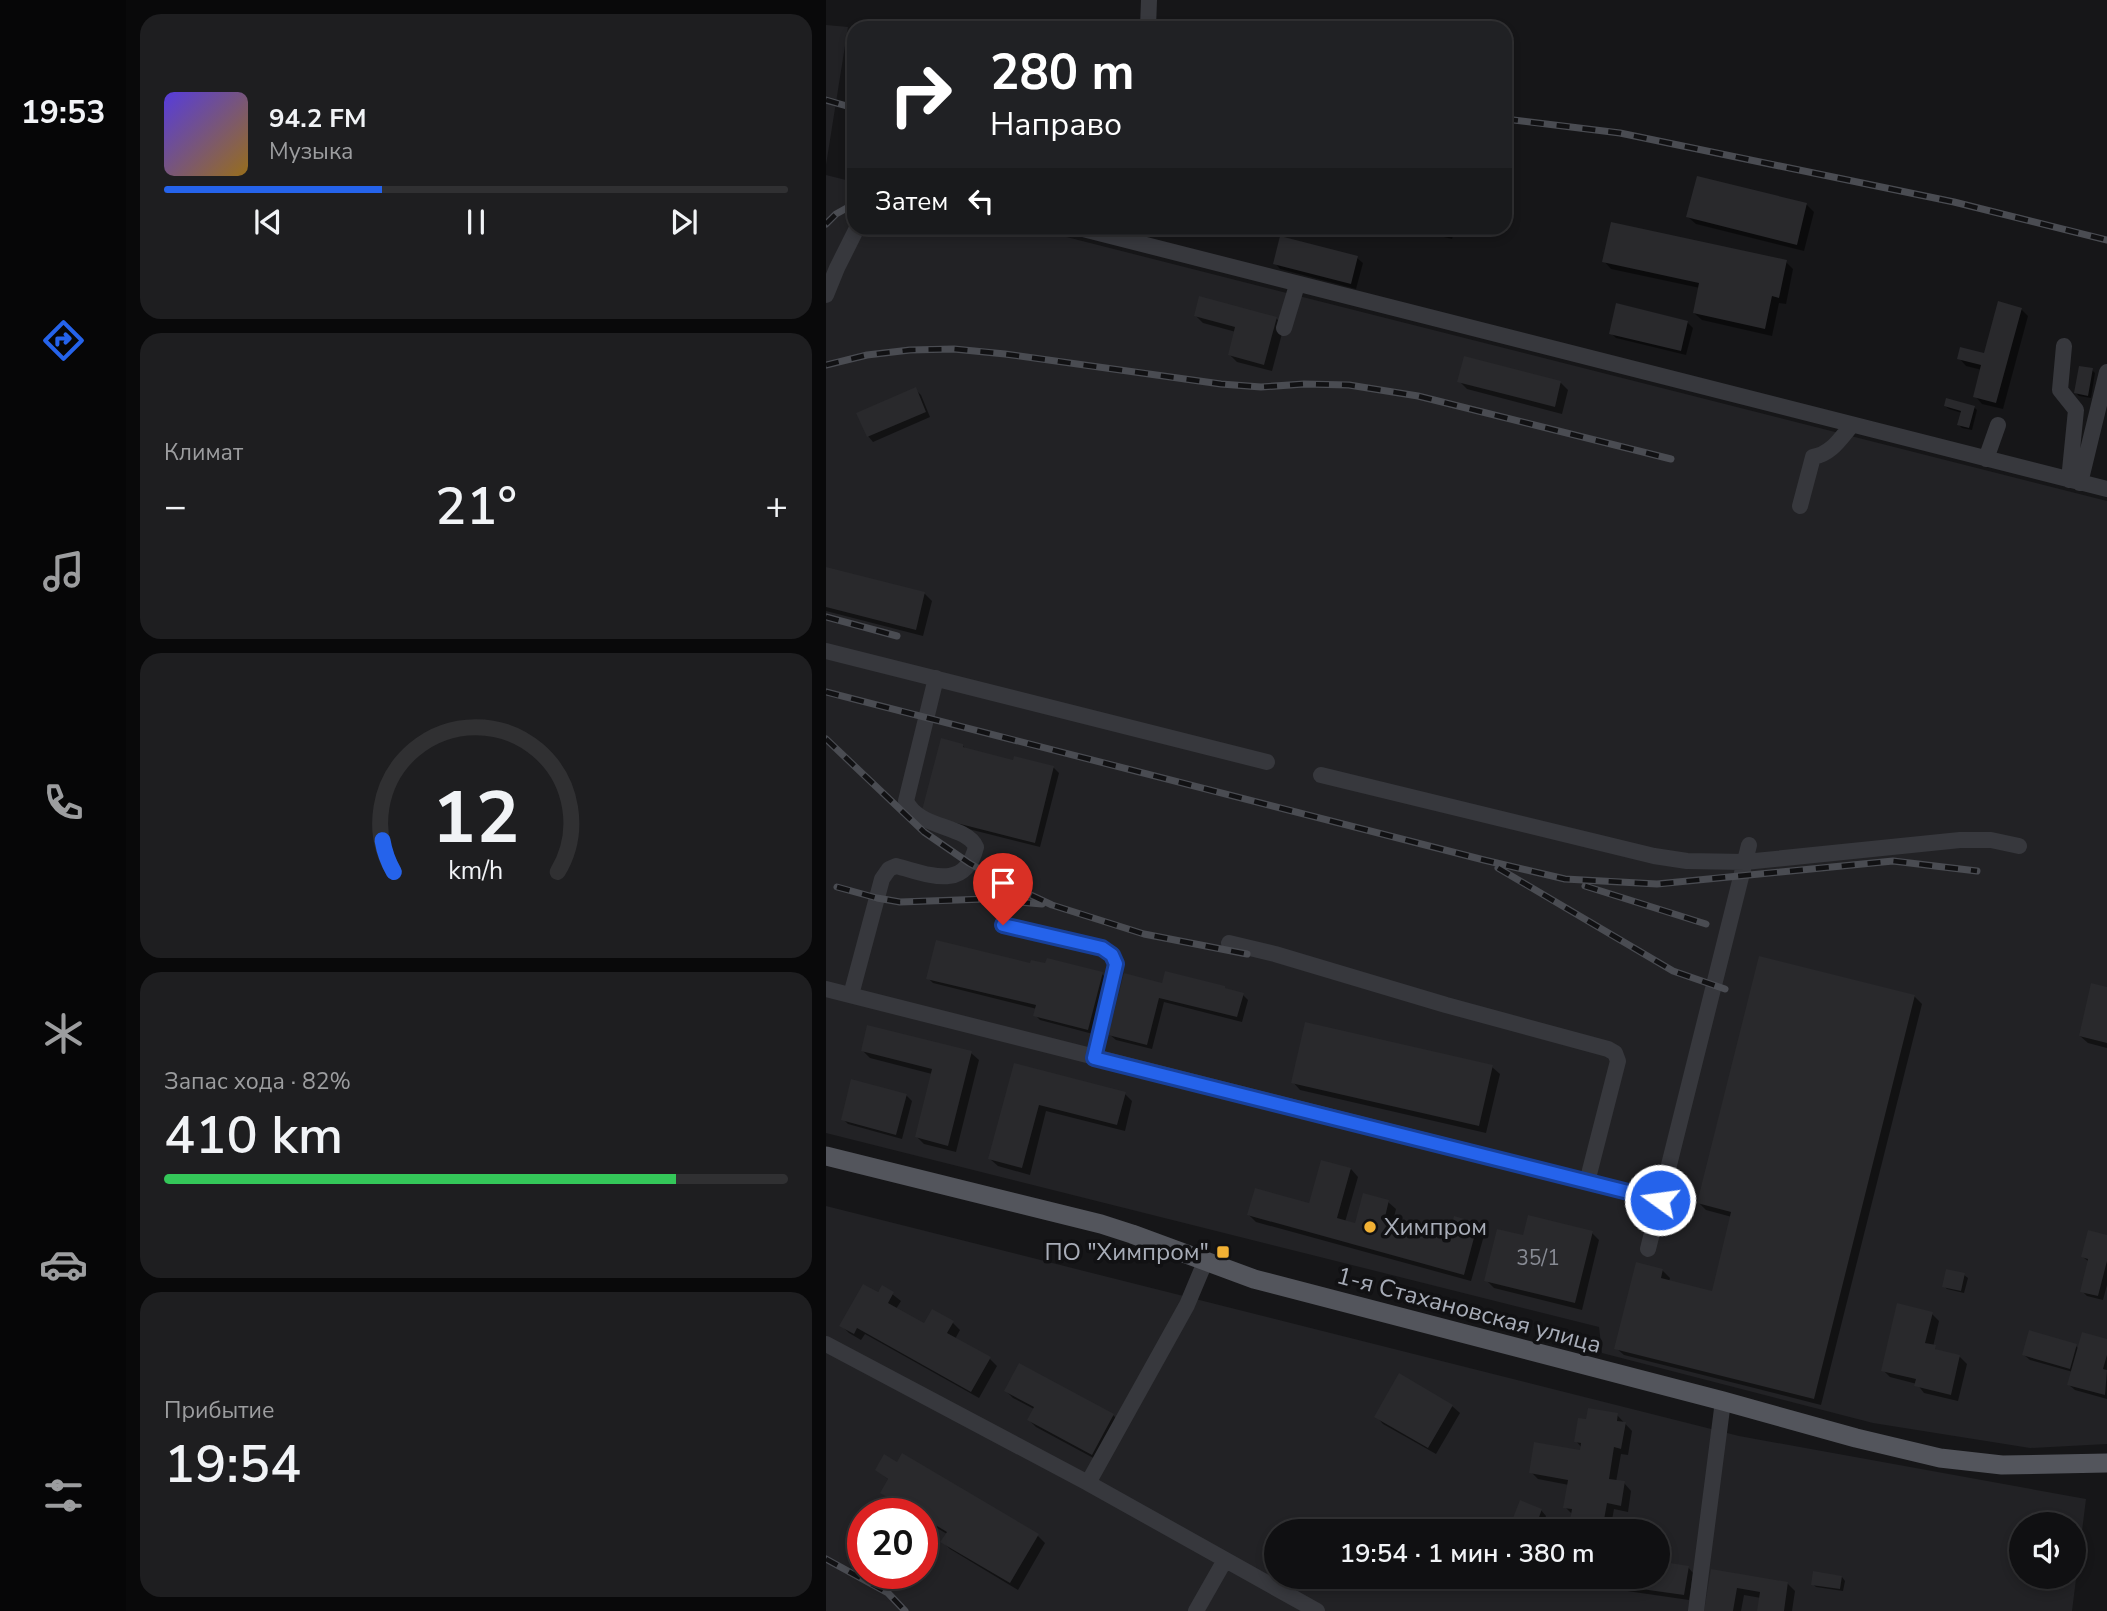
<!DOCTYPE html>
<html lang="ru">
<head>
<meta charset="utf-8">
<style>
	:root { --surface:#101012; --page:#1e1e20; --text:#f1f3f6; --muted:#9c9d9f; --line:#303032; --accent:#2563eb }
	body { margin:0; font-family:"Nunito Sans",sans-serif; background:var(--page); color:var(--text); height:100vh; display:flex; flex-direction:column; font-size:26px; white-space:nowrap }
	* { box-sizing:border-box; margin:0 }
	p { font-size:23px; color:var(--muted) }
	.icon { flex:none; width:38px; height:38px; fill:none; stroke:currentColor; stroke-width:2; stroke-linecap:round; stroke-linejoin:round }
	.map { position:relative; flex:1; overflow:hidden }
	.sheet { display:flex; flex-direction:column; gap:14px; padding:14px; background:#09090a; width:700px }
	.sheet>* { flex:none }
	.guide { position:absolute; left:21px; top:21px; width:665px; height:214px; border-radius:21px; box-shadow:0 4px 10px #0003,0 0 0 2px var(--line); background:#202124; color:#fff; overflow:hidden }
	.controls { position:absolute; left:1183px; top:1512px; display:grid; gap:14px }
	.controls a { display:grid; place-items:center; width:77px; height:77px; border-radius:50%; background:var(--surface); box-shadow:0 4px 10px #0003,0 0 0 2px var(--line); font-size:35px }
	.speed { position:absolute; left:21px; top:1498px; display:flex; gap:14px; font-size:35px; font-weight:700; text-align:center }
	.speed>* { display:grid; place-content:center; width:91px; height:91px; border-radius:50%; background:var(--surface); box-shadow:0 4px 10px #0003,0 0 0 2px var(--line); line-height:1 }
	.speed .limit { border:10px solid #d22; background:#fff; color:#111 }
	.pin { position:absolute; display:grid; place-items:center; width:60px; height:60px; color:#fff; margin:-72px -30px; border-radius:50% 50% 50% 0; rotate:-45deg; box-shadow:0 0 7px #0007 }
	.pin .icon { rotate:45deg }
	.me { position:absolute; width:77px; margin:-38px; rotate:284deg; stroke-linejoin:round; filter:drop-shadow(0 0 5px #0008) }
	.turn { display:flex; align-items:center; gap:24px; height:147px; padding:0 28px; font-size:32px }
	.turn .icon { width:91px; height:91px; stroke-width:2.5 }
	.turn b { display:block; font-size:49px; line-height:60px }
	.then { display:flex; align-items:center; height:66px; padding:0 28px; background:#0003; gap:14px; font-size:26px }
	.big { font-size:52px; font-weight:600; line-height:1.1 }
	.sheet .tile { flex:1; display:flex; flex-direction:column; justify-content:center; gap:10px; min-width:0; padding:0 24px; border-radius:21px; background:var(--page) }
	.sheet .dial { align-items:center; gap:0 }
	.dial svg { height:182px; overflow:visible; fill:none; stroke:var(--line); stroke-width:7; stroke-linecap:round; text-anchor:middle }
	.dial text { fill:var(--text); stroke:none }
	.song { display:flex; align-items:center; gap:21px }
	.cover { width:84px; height:84px; border-radius:10px; background:linear-gradient(135deg,hsl(250 70% 55%),hsl(40 70% 35%)) }
	.played { height:7px; border-radius:4px; background:linear-gradient(90deg,var(--accent) 35%,var(--line) 35%) }
	.keys { display:flex; justify-content:space-around; direction:ltr }
	.heat { display:flex; justify-content:space-between; align-items:center; font-size:38px; direction:ltr }
	.charge { height:10px; border-radius:5px; background:linear-gradient(90deg,#34c759 82%,var(--line) 0) }
	.trip { position:absolute; left:438px; top:1519px; width:406px; height:70px; border-radius:35px; background:var(--surface); box-shadow:0 4px 10px #0003,0 0 0 2px var(--line); font-weight:600; line-height:70px; text-align:center }
	main { display:flex; flex:1; min-height:0 }
	.tabs { display:flex; flex-direction:column; width:126px; justify-content:space-around; align-items:center; background:#060607; color:var(--muted) }
	.tabs .icon { width:49px; height:49px }
	.tabs .on { color:var(--accent) }
	.tabs b { font-size:32px; color:var(--text) }
	.map>svg:first-child { display:block }
	.built { fill:#222225; fill-rule:evenodd }
	.shadow { fill:#0007 }
	.building { fill:#29292c }
	.lines { fill:none; stroke-linecap:round; stroke-linejoin:round }
	.minor { stroke:#37383d; stroke-width:16 }
	.major { stroke:#53555c; stroke-width:19 }
	.rail-casing { stroke:#4a4c52; stroke-width:7 }
	.rail { stroke:#111113; stroke-width:4.5; stroke-dasharray:13; stroke-linecap:butt }
	.route-casing { stroke:#184099; stroke-width:18 }
	.route { stroke:#2563eb; stroke-width:12 }
	.poi-dot { fill:#f2b134; stroke:#111113; stroke-width:2.5 }
	.labels { text-anchor:middle; dominant-baseline:central; stroke-width:7; stroke-linejoin:round; paint-order:stroke }
	.number-label { font-size:21px; fill:#888b94 }
	.poi-label { font-size:24px; fill:#a8adb8; stroke:#111113; text-anchor:start }
	.street-label { font-size:24px; fill:#a8adb8; stroke:#111113 }
</style>
</head>
<body>
<main>
<nav class="tabs">
<b>19:53</b>
<svg class="icon on" aria-label="directions" viewBox="0 0 24 24"><path d="M12 3l9 9-9 9-9-9zM9 14v-3h6M13 9l2 2-2 2"/></svg>
<svg class="icon" aria-label="music" viewBox="0 0 24 24"><path d="M9 18V5l10-2v13"/><circle cx="6" cy="18" r="3"/><circle cx="16" cy="16" r="3"/></svg>
<svg class="icon" aria-label="phone" viewBox="0 0 24 24"><path d="M5 4h4l2 5-3 2q2 4 5 5l2-3 5 2v4C11 20 4 13 5 4z"/></svg>
<svg class="icon" aria-label="climate" viewBox="0 0 24 24"><path d="M12 3v18M4 7l16 10M4 17L20 7"/></svg>
<svg class="icon" aria-label="car" viewBox="0 0 24 24"><path d="M5 17H2v-5l4-1 3-4h7l3 4 3 1v5h-3M9 17h6M6 11h13"/><circle cx="7" cy="17" r="2"/><circle cx="17" cy="17" r="2"/></svg>
<svg class="icon" aria-label="filters" viewBox="0 0 24 24"><path d="M4 7h16M4 17h16"/><circle cx="9" cy="7" r="2"/><circle cx="15" cy="17" r="2"/></svg>
</nav>
<section class="sheet">
<div class="tile">
<div class="song"><i class="cover"></i><div><b>94.2 FM</b><p>Музыка</p></div></div>
<div class="played"></div>
<div class="keys"><svg class="icon" aria-label="previous" viewBox="0 0 24 24"><path d="M18 5L8 12l10 7zM5 5v14"/></svg><svg class="icon" aria-label="pause" viewBox="0 0 24 24"><path d="M8 5v14M16 5v14"/></svg><svg class="icon" aria-label="next" viewBox="0 0 24 24"><path d="M6 5l10 7-10 7zM19 5v14"/></svg></div>
</div>
<div class="tile"><p>Климат</p>
<div class="heat"><a>−</a><b class="big">21°</b><a>+</a></div>
</div>
<div class="tile dial"><svg viewBox="0 0 100 80">
<path d="M14 69A42 42 0 1 1 86 69"/>
<path d="M14 69A42 42 0 0 1 9 55" stroke="#2563eb"/>
<text x="50" y="56" font-size="32" font-weight="700">12</text>
<text x="50" y="72" font-size="11">km/h</text>
</svg></div>
<div class="tile"><p>Запас хода · 82%</p><b class="big">410 km</b><div class="charge"></div></div>
<div class="tile"><p>Прибытие</p><b class="big">19:54</b></div>
</section>
<div class="map">
<svg width="1281" height="1611" viewBox="0 0 1281 1611">
	<rect width="100%" height="100%" fill="#161618"/>
	<path class="built" d="M0,25L22,27L0,165Z
		M0,175L28,182V228H205L1281,501V1444L1204,1448L1047,1423L776,1353L773,1327L0,1133Z
		M0,1206L913,1436L1260,1499L1246,1611H0ZM37,1514H96V1573H37ZM1195,1524H1248V1577H1195ZM450,1531H831V1577H450Z"/>
	<path class="shadow" d="M872,178L981,205L988,212L978,251L870,224L862,217Z
		M582,228H629L626,239Z
		M531,258L537,263L530,289L454,269L449,263Z
		M778,261L960,262L967,269L960,304L953,303L946,336L876,320L868,313L874,288L785,269Z
		M1195,309L1202,316L1177,409L1156,404L1149,396L1156,370L1140,366L1133,358L1159,355Z
		M370,316L450,318L458,326L446,371L411,362L404,355L410,332L377,323Z
		M861,322L867,328L860,355L790,338L785,333Z
		M1266,370L1269,373L1265,398L1253,396L1250,393Z
		M633,381L735,383L742,390L736,414L641,389Z
		M89,389L95,395L104,417L47,442L42,436Z
		M1119,406L1148,407L1151,410L1146,430L1136,428L1133,425L1136,413L1123,409Z
		M0,568L99,594L106,601L97,636L0,611Z
		M136,745L141,750L189,762L228,768L233,773L214,847L103,819Z
		M276,974L281,979L267,1034L214,1020L209,1015L211,1009L107,983L102,978Z
		M338,985L401,990L417,995L422,1000L416,1022L338,1002L326,1049L290,1040L284,1035Z
		M1281,989V1048L1262,1043L1254,1036Z
		M1088,996L1096,1004L995,1405L798,1355L790,1348L836,1270L844,1278L843,1282L887,1293L906,1217L880,1210L873,1203Z
		M37,1051L145,1053L153,1060L130,1152L98,1144L91,1137L106,1074L44,1058Z
		M189,1065L299,1094L306,1101L299,1131L220,1111L204,1175L172,1166L164,1159Z
		M666,1067L674,1074L660,1133L474,1090L467,1082Z
		M80,1095L86,1101L76,1139L22,1124L17,1119Z
		M525,1169L532,1177L519,1222L530,1225L562,1202L570,1209L567,1221L624,1237L652,1225L659,1232L645,1281L430,1222L423,1215L484,1205Z
		M766,1233L773,1240L756,1310L668,1288L660,1280L698,1237Z
		M1281,1237V1285L1277,1300L1261,1296L1256,1291L1263,1262L1257,1257Z
		M1138,1275L1142,1278L1138,1293L1121,1289L1118,1286Z
		M57,1287L75,1301L70,1309L98,1325L106,1311L127,1323L134,1330L129,1339L164,1359L171,1366L153,1398L39,1334L35,1340L23,1333L16,1326Z
		M1106,1314L1113,1321L1107,1347L1113,1352L1134,1357L1141,1364L1132,1401L1098,1393L1091,1384L1064,1377L1057,1370Z
		M1281,1341V1399L1249,1390L1243,1385L1247,1372L1204,1360L1198,1355L1250,1346L1253,1349Z
		M180,1391L287,1415L294,1422L273,1461L210,1427L203,1420L208,1409L187,1398Z
		M626,1406L634,1413L610,1454L557,1424L550,1416Z
		M791,1415L806,1431L802,1455L795,1454L790,1482L798,1483L805,1491L802,1512L788,1509L784,1531H744L747,1515L739,1507L743,1485L712,1479L705,1472L755,1452L756,1448L750,1441L761,1421Z
		M77,1456L212,1536L219,1543L192,1590L124,1549L117,1542L121,1534L96,1519V1514H88L64,1500L56,1492L63,1480L51,1470L72,1464Z
		M695,1502L715,1510L720,1516L714,1531H684Z
		M862,1567L867,1573L863,1600L801,1591L796,1585L797,1577H831Z
		M886,1571L961,1583L969,1591L966,1611H933L935,1598L918,1595L915,1611H880Z
		M1016,1577L1019,1581L1017,1591L990,1587L987,1584Z"/>
	<path class="building" d="M871,176L981,203L971,245L860,217Z
		M785,222L961,260L953,298L946,296L939,329L867,313L873,283L776,262Z
		M454,236L532,256L525,284L447,264Z
		M373,296L451,317L438,365L402,355L409,327L368,316Z
		M1172,301L1196,308L1170,403L1147,397L1155,365L1131,359L1134,347L1158,353Z
		M790,303L862,321L855,351L783,334Z
		M638,356L735,381L729,407L631,382Z
		M1253,366L1267,368L1262,396L1248,393Z
		M90,387L100,412L41,437L30,413Z
		M1120,398L1149,406L1143,428L1131,425L1135,411L1118,406Z
		M0,567L99,592L90,630L0,607Z
		M115,738L137,744V747L187,760L188,756L228,766L209,843L95,814Z
		M110,940L204,963L205,960L219,963L221,958L277,972L262,1030L207,1016L210,1005L100,979Z
		M933,956L1089,995L988,1399L788,1349L810,1262L837,1269L835,1278L886,1291L905,1212L871,1203Z
		M339,971L399,986V988L418,993L411,1017L333,998L321,1045L282,1035L298,973L336,983Z
		M1265,983L1281,987V1043L1253,1036Z
		M479,1022L667,1065L653,1126L465,1083Z
		M41,1025L146,1051L122,1146L89,1137L106,1069L35,1051Z
		M188,1063L300,1092L291,1125L213,1105L196,1168L162,1159Z
		M25,1079L81,1094L70,1135L15,1120Z
		M495,1160L525,1168L511,1218L529,1223L537,1193L563,1200L559,1217L623,1235L628,1216L652,1223L638,1275L421,1215L429,1188L483,1203Z
		M702,1215L767,1231L749,1303L658,1281L671,1229L697,1235Z
		M1262,1230L1281,1235V1261L1272,1296L1254,1292L1262,1259L1255,1257Z
		M1120,1269L1139,1273L1135,1291L1116,1287Z
		M37,1284L52,1292L56,1285L68,1292L62,1303L98,1323L106,1309L128,1321L121,1333L165,1357L145,1392L31,1328L28,1334L13,1326Z
		M1071,1303L1107,1312L1099,1343L1110,1345L1109,1349L1134,1355L1125,1395L1088,1386L1090,1379L1055,1371Z
		M1203,1330L1251,1344L1244,1369L1196,1355Z
		M1256,1332L1281,1339V1355L1277,1369L1281,1370L1279,1395L1241,1385Z
		M193,1363L288,1414L266,1455L201,1420L208,1407L178,1391Z
		M573,1373L627,1405L602,1448L548,1417Z
		M762,1408L792,1413L791,1421L800,1422L795,1449L788,1447L783,1479L799,1481L795,1506L781,1503L776,1531H742L746,1509L737,1508L742,1480L703,1473L708,1442L754,1450L755,1443L748,1442L752,1418L760,1419Z
		M76,1453L213,1534L184,1583L114,1542L121,1532L96,1517V1514H90L54,1493L62,1479L49,1470L58,1454L71,1462Z
		M694,1500L716,1509L708,1531H682Z
		M831,1561L863,1566L858,1595L794,1586L795,1577H831Z
		M885,1569L962,1582L958,1611H931L934,1592L911,1588L907,1611H878Z
		M987,1571L1016,1576L1014,1589L985,1585Z"/>
	<g class="lines">
		<path class="minor" d="M322,28L323,0
			M253,228L1281,489
			M0,295L11,268L31,228
			M458,328L471,285
			M1238,346L1234,390L1250,410L1243,480
			M1160,459L1172,425
			M1254,483L1281,372
			M974,506L987,457C1005,454 1014,439 1025,426
			M0,651L441,762
			M495,775L828,856L861,861L919,862L1134,840H1165L1193,846
			M177,925L276,948L286,955L290,964L268,1058
			M403,943L449,954L620,1005L782,1049L789,1053L792,1061L761,1182
			M0,989L834,1200
			M25,995L56,879L63,869L70,866C102,874 139,892 150,847C141,825 92,829 80,801L110,678
			M822,1249L923,845
			M0,1344L262,1483L361,1305L379,1262
			M262,1483L491,1611
			M370,1611L399,1560
			M870,1611L897,1401"/>
		<path class="major" d="M0,1156L275,1224L306,1234L428,1279L897,1401L1030,1438L1114,1458L1176,1465L1281,1463"/>
		<defs>
			<path id="rail" d="M0,100L28,108
				M679,119L794,133L1128,202L1281,240
				M0,224L10,214L28,204
				M0,365L41,355L84,350L128,349L179,354L395,384L435,387L478,384L523,385L592,396L845,459
				M0,617L71,636
				M0,692L658,860L739,879L831,884L1067,861L1151,871
				M0,739L98,832L143,863L173,880L226,905L318,934L421,954
				M672,868L847,971L899,989
				M759,886L880,924
				M11,887L51,898L74,902L160,899L216,904
				M0,1559L62,1593L79,1611"/>
		</defs>
		<use href="#rail" class="rail-casing"/>
		<use href="#rail" class="rail"/>
	</g>
	<g class="lines">
		<defs>
			<path id="route" d="M177,925L276,948L286,955L290,964L268,1058L834,1200"/>
		</defs>
		<use href="#route" class="route-casing"/>
		<use href="#route" class="route"/>
	</g>
	<g class="poi-dot">
		<circle cx="544" cy="1227" r="7"/>
		<rect x="390" y="1245" width="14" height="14" rx="3.5"/>
	</g>
	<g class="labels">
		<g class="number-label">
			<text x="712" y="1258">35/1</text>
		</g>
		<g class="poi-label">
			<text x="558" y="1227">Химпром</text>
			<text x="383" y="1252" text-anchor="end">ПО "Химпром"</text>
		</g>
		<g class="street-label">
			<text transform="translate(643 1310) rotate(15)">1-я Стахановская улица</text>
		</g>
	</g>
</svg>
<div class="controls">
<a><svg class="icon" aria-label="sound" viewBox="0 0 24 24"><path d="M4 9h4l5-4v14l-5-4H4zM17 9q2 3 0 6"/></svg></a>
</div>
<div class="speed"><div class="limit">20</div></div>
<div class="pin" style="left:177px;top:925px;background:#d93025"><svg class="icon" aria-label="arrive" viewBox="0 0 24 24"><path d="M6 21V4h12l-3 4 3 4H6"/></svg></div>
<svg class="me" style="left:834px;top:1200px" viewBox="-20 -20 40 40"><circle r="17" fill="#2563eb" stroke="#fff" stroke-width="3"/><path d="M0-11L8 9 0 5-8 9z" fill="#fff"/></svg>
<div class="trip">19:54 · 1 мин · 380 m</div>
<div class="guide">
<div class="turn"><svg class="icon" aria-label="right" viewBox="0 0 24 24"><path d="M7 20v-9h11M14 6l5 5-5 5"/></svg><div><b>280 m</b>Направо</div></div>
<div class="then">Затем<svg class="icon" aria-label="left" viewBox="0 0 24 24"><path d="M17 20v-9H6M10 6l-5 5 5 5"/></svg></div>
</div>
</div>
</main>
</body>
</html>
